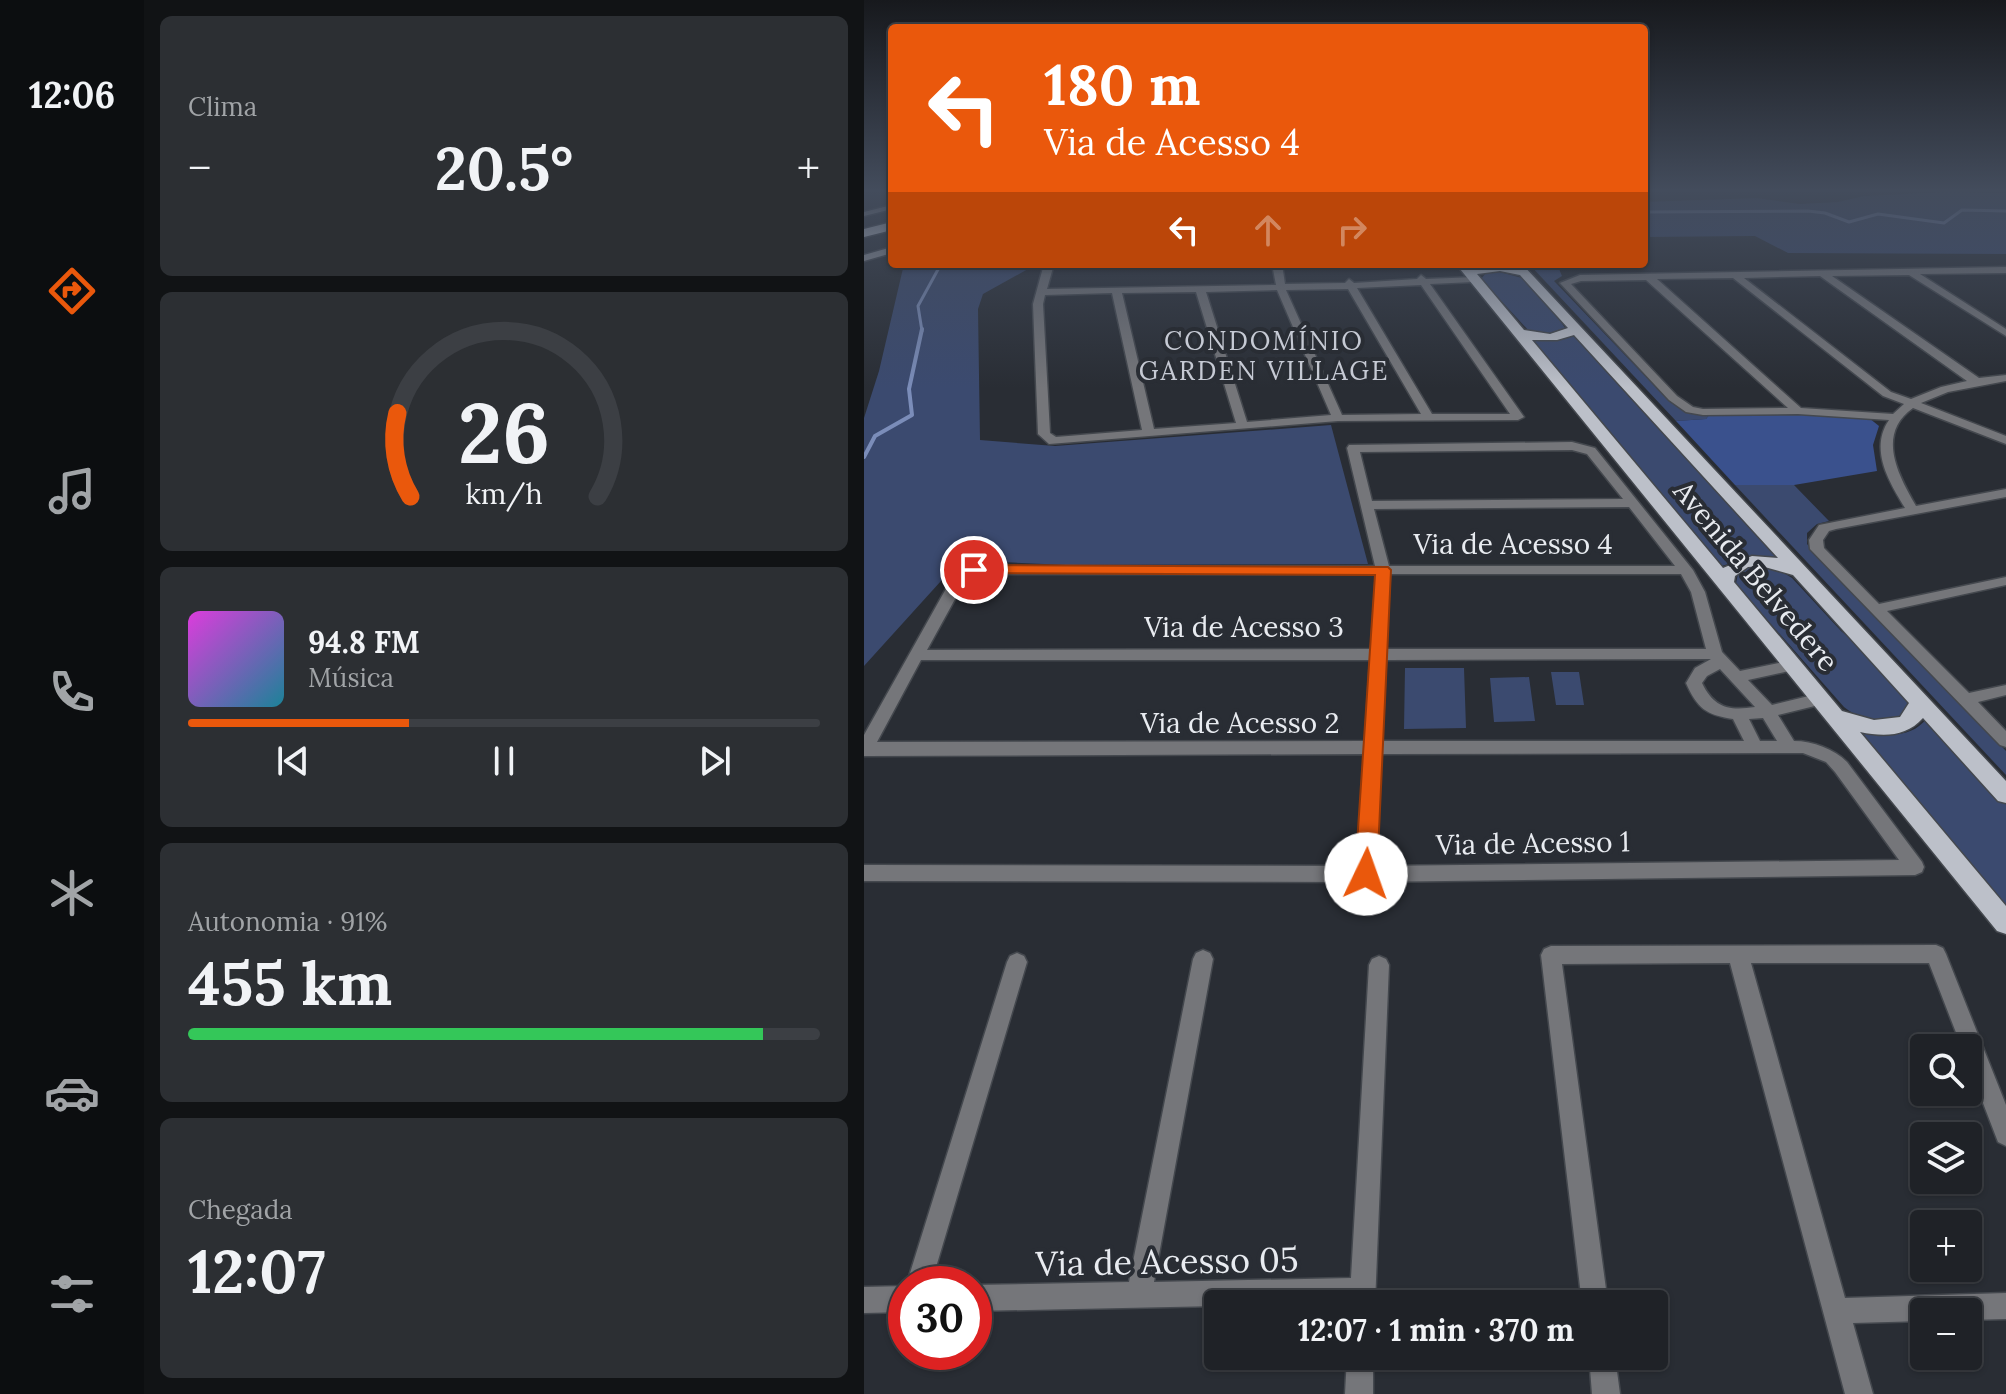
<!DOCTYPE html>
<html lang="pt">
<head>
<meta charset="utf-8">
<style>
	:root { --surface:#1f2227; --page:#2c2f33; --text:#f1f3f6; --muted:#a1a4a7; --line:#3c3f44; --accent:#ea580c }
	body { margin:0; font-family:Lora,serif; background:var(--page); color:var(--text); height:100vh; display:flex; flex-direction:column; font-size:30px; white-space:nowrap }
	* { box-sizing:border-box; margin:0 }
	p { font-size:26px; color:var(--muted) }
	.icon { flex:none; width:44px; height:44px; fill:none; stroke:currentColor; stroke-width:2; stroke-linecap:round; stroke-linejoin:round }
	.map { position:relative; flex:1; overflow:hidden }
	.panel { display:flex; flex-direction:column; gap:16px; padding:16px; background:#111315; width:720px }
	.panel>* { flex:none }
	.top-card { position:absolute; left:24px; top:24px; width:760px; height:244px; border-radius:8px; box-shadow:0 2px 6px #0004,0 0 0 2px var(--line); background:#ea580c; color:#fff; overflow:hidden }
	.controls { position:absolute; left:1046px; top:1034px; display:grid; gap:16px }
	.controls a { display:grid; place-items:center; width:72px; height:72px; border-radius:8px; background:var(--surface); box-shadow:0 2px 6px #0004,0 0 0 2px var(--line); font-size:40px }
	.speed { position:absolute; left:24px; top:1266px; display:flex; gap:16px; font-size:40px; font-weight:700; text-align:center }
	.speed>* { display:grid; place-content:center; width:104px; height:104px; border-radius:50%; background:var(--surface); box-shadow:0 2px 6px #0004,0 0 0 2px var(--line); line-height:1 }
	.speed .limit { border:12px solid #d22; background:#fff; color:#111 }
	.pin { position:absolute; display:grid; place-items:center; width:68px; height:68px; color:#fff; margin:-34px; border:4px solid #fff; border-radius:50%; box-shadow:0 2px 8px #0007 }
	.me { position:absolute; width:88px; margin:-44px; rotate:3deg; stroke-linejoin:round; filter:drop-shadow(0 0 6px #0008) }
	.turn { display:flex; align-items:center; gap:28px; height:168px; padding:0 24px; font-size:36px }
	.turn .icon { width:104px; height:104px; stroke-width:2.5 }
	.turn b { display:block; font-size:56px; line-height:68px }
	.lanes { display:flex; align-items:center; height:76px; padding:0 24px; background:#0003; justify-content:center; gap:40px; direction:ltr }
	.lanes .off { opacity:.35 }
	.big { font-size:60px; font-weight:700; line-height:1.1 }
	.panel .tile { flex:1; display:flex; flex-direction:column; justify-content:center; gap:12px; min-width:0; padding:0 28px; border-radius:12px; background:var(--page) }
	.panel .dial { align-items:center; gap:0 }
	.dial svg { height:208px; overflow:visible; fill:none; stroke:var(--line); stroke-width:7; stroke-linecap:round; text-anchor:middle }
	.dial text { fill:var(--text); stroke:none }
	.song { display:flex; align-items:center; gap:24px }
	.cover { width:96px; height:96px; border-radius:12px; background:linear-gradient(135deg,hsl(300 70% 55%),hsl(190 70% 35%)) }
	.played { height:8px; border-radius:4px; background:linear-gradient(90deg,var(--accent) 35%,var(--line) 35%) }
	.keys { display:flex; justify-content:space-around; direction:ltr }
	.heat { display:flex; justify-content:space-between; align-items:center; font-size:44px; direction:ltr }
	.charge { height:12px; border-radius:6px; background:linear-gradient(90deg,#34c759 91%,var(--line) 0) }
	.trip { position:absolute; left:340px; top:1290px; width:464px; height:80px; border-radius:8px; background:var(--surface); box-shadow:0 2px 6px #0004,0 0 0 2px var(--line); font-weight:700; line-height:80px; text-align:center }
	main { display:flex; flex:1; min-height:0 }
	.tabs { display:flex; flex-direction:column; width:144px; justify-content:space-around; align-items:center; background:#0c0e10; color:var(--muted) }
	.tabs .icon { width:56px; height:56px }
	.tabs .selected { color:var(--accent) }
	.tabs b { font-size:36px; color:var(--text) }
	.map>svg:first-child { display:block }
	.green { fill:#3b4a6f }
	.forest { fill:#3a518d }
	.lines { fill:none; stroke-linecap:round; stroke-linejoin:round }
	.stream-far1 { stroke:#7b8db9; stroke-width:3 }
	.stream { stroke:#7b8db9; stroke-width:4 }
	.minor-casing { stroke:#44484e; stroke-width:3 }
	.secondary-casing { stroke:#44484e; stroke-width:3 }
	.primary-casing { stroke:#44484e; stroke-width:3 }
	.motorway-casing { stroke:#44484e; stroke-width:3 }
	.minor { fill:#75767a; fill-rule:evenodd }
	.secondary { fill:#9da0a7; fill-rule:evenodd }
	.primary { fill:#bcc0c9; fill-rule:evenodd }
	.motorway { fill:#d9dee8; fill-rule:evenodd }
	.route { fill:#ea580c; stroke:#983908; stroke-width:2 }
	.labels { text-anchor:middle; dominant-baseline:central; stroke-width:8; stroke-linejoin:round; paint-order:stroke }
	.far-neighbourhood-label { font-size:26px; letter-spacing:2px; fill:#c6cad4; stroke:#292d34 }
	.street-label { font-size:28px; fill:#e8ebf0; stroke:#292d34 }
	.near-street-label { font-size:34px; fill:#e8ebf0; stroke:#292d34 }
</style>
</head>
<body>
<main>
<nav class="tabs">
<b>12:06</b>
<svg class="icon selected" aria-label="directions" viewBox="0 0 24 24"><path d="M12 3l9 9-9 9-9-9zM9 14v-3h6M13 9l2 2-2 2"/></svg>
<svg class="icon" aria-label="music" viewBox="0 0 24 24"><path d="M9 18V5l10-2v13"/><circle cx="6" cy="18" r="3"/><circle cx="16" cy="16" r="3"/></svg>
<svg class="icon" aria-label="phone" viewBox="0 0 24 24"><path d="M5 4h4l2 5-3 2q2 4 5 5l2-3 5 2v4C11 20 4 13 5 4z"/></svg>
<svg class="icon" aria-label="climate" viewBox="0 0 24 24"><path d="M12 3v18M4 7l16 10M4 17L20 7"/></svg>
<svg class="icon" aria-label="car" viewBox="0 0 24 24"><path d="M5 17H2v-5l4-1 3-4h7l3 4 3 1v5h-3M9 17h6M6 11h13"/><circle cx="7" cy="17" r="2"/><circle cx="17" cy="17" r="2"/></svg>
<svg class="icon" aria-label="filters" viewBox="0 0 24 24"><path d="M4 7h16M4 17h16"/><circle cx="9" cy="7" r="2"/><circle cx="15" cy="17" r="2"/></svg>
</nav>
<section class="panel">
<div class="tile"><p>Clima</p>
<div class="heat"><a>−</a><b class="big">20.5°</b><a>+</a></div>
</div>
<div class="tile dial"><svg viewBox="0 0 100 80">
<path d="M14 69A42 42 0 1 1 86 69"/>
<path d="M14 69A42 42 0 0 1 9 37" stroke="#ea580c"/>
<text x="50" y="56" font-size="32" font-weight="700">26</text>
<text x="50" y="72" font-size="11">km/h</text>
</svg></div>
<div class="tile">
<div class="song"><i class="cover"></i><div><b>94.8 FM</b><p>Música</p></div></div>
<div class="played"></div>
<div class="keys"><svg class="icon" aria-label="previous" viewBox="0 0 24 24"><path d="M18 5L8 12l10 7zM5 5v14"/></svg><svg class="icon" aria-label="pause" viewBox="0 0 24 24"><path d="M8 5v14M16 5v14"/></svg><svg class="icon" aria-label="next" viewBox="0 0 24 24"><path d="M6 5l10 7-10 7zM19 5v14"/></svg></div>
</div>
<div class="tile"><p>Autonomia · 91%</p><b class="big">455 km</b><div class="charge"></div></div>
<div class="tile"><p>Chegada</p><b class="big">12:07</b></div>
</section>
<div class="map">
<svg width="1142" height="1394" viewBox="0 0 1142 1394">
	<rect width="100%" height="100%" fill="#292d34"/>
	<path class="green" d="M1081,192L1142,193V254L924,253L891,236L780,237V202L893,198L936,204L974,202L1000,196Z
		M40,264H173L119,294L114,309L116,440L191,446L467,425L504,564L202,565L96,560L0,666V418L15,371Z
		M665,264H693L698,276L690,281L806,402L824,412L845,415L842,419L812,421Z
		M632,271L658,278L691,313L701,328L686,334L666,332L617,279L622,273Z
		M711,334L919,561L888,556L858,566L666,338L691,340Z
		M871,485H930L965,521L953,524L943,533V544L1142,751V775Z
		M896,566L915,570L928,578L977,631L998,648L1043,698L1045,705L1040,716C1017,721 1000,723 980,707L876,589L872,583L874,574L882,568Z
		M541,668H600L602,728L540,729Z
		M687,672H715L720,705H692Z
		M665,677L671,721L630,722L626,678Z
		M1063,718L1142,804V908L993,730C1018,734 1046,741 1063,718Z"/>
	<path class="forest" d="M991,414L1005,418L1015,426L1009,445L1013,471L930,485H871L812,421L842,419L845,415Z"/>
	<g class="lines">
		<path class="stream-far1" d="M780,212L944,211L961,213L985,222L1014,214L1080,223L1098,210L1142,211
			M58,331L54,306L77,264"/>
		<path class="stream" d="M0,457L11,436L48,415L45,389L58,329"/>
		<defs>
			<path id="minor" d="M180,264H190L183,289L412,285L408,264H418L421,284L481,283L485,279L490,283L553,279L557,275L562,279L612,277L614,279L609,282L566,284L660,417L654,420L474,421L185,444L174,434L169,304ZM557,285L646,414H568L493,288ZM484,289L557,414L478,415L422,290ZM413,290L467,415L383,422L342,292ZM332,292L372,423L290,429L258,293ZM248,293L278,430L192,437L186,433L179,304L181,295Z
				M1142,267V273L1056,274L1142,329V336L1045,275L968,276L1115,378L1142,375V381L1084,392L1057,403L1142,436V444L1049,408C1012,434 1034,475 1052,506L1142,489V497L972,529L965,531L959,540L960,548L1015,604L1142,577V585L1023,611L1105,693L1142,685V695L1114,702L1142,731V747L1136,745L946,549L945,540L955,525L1041,508C1025,482 1005,449 1025,420L934,414L839,415L822,412L805,400L696,283L716,275ZM956,276L1103,381L1077,387L1047,399L1027,392L880,278ZM869,278L1019,396L1040,404L1029,414L937,408L793,279ZM782,280L924,408L839,409L829,407L813,396L707,284L717,281Z
				M708,442L731,448L829,570L841,592L858,652L876,671L929,660L934,661L937,665L934,669L884,680L908,705L957,693L963,695L965,699L963,703L914,715L930,741C949,741 970,749 983,762L1058,862L1060,867L1058,872L1051,875L502,882L0,881V865L493,866L500,754L0,756V735L88,578L105,567L511,566L483,448L485,445ZM708,450L723,454L759,499L508,501L496,452ZM765,507L811,566H525L510,509ZM113,574H512L507,649L63,650L101,581ZM526,574H817L827,592L842,649H522ZM847,659L831,668L822,683C833,708 842,715 869,719L880,741H518L522,660ZM57,660H506L501,741L13,742ZM856,669L891,707C865,711 850,708 838,683L843,676ZM899,718L913,741H896L885,719ZM939,753L962,762L971,772L1035,860L512,866L517,754Z
				M1072,945L1079,948L1082,954L1142,1105V1146L1134,1142L1104,1064V1048H1098L1065,963H887L981,1298L1142,1293V1319L1104,1320V1312H1060V1321L989,1323L1009,1394H981L866,963L698,964L744,1304H718L677,955L680,949L687,946Z
				M339,950L346,953L349,959L290,1282L487,1278L505,965L508,959L515,956L522,959L525,965L511,1304H354V1306L110,1311V1285L265,1282L329,959L332,953Z
				M153,953L160,956L163,962L67,1284L42,1286L143,962L146,956Z
				M42,1286V1312L0,1313V1287Z
				M483,1356H509V1394H481Z
				M725,1356H751L756,1394H728Z"/>
			<path id="secondary" d="M28,205V209L0,216V212Z
				M28,247V253L0,261V255Z"/>
			<path id="primary" d="M592,264H604L607,268L658,264L1142,781V803L1134,801L1059,718C1042,737 1020,737 996,732L1142,906V934L1133,931ZM636,271L656,275L704,328L686,334L660,330L613,274ZM710,335L914,558L888,556L859,568L668,340H693ZM897,566L929,575L1045,703L1036,717L1010,720L978,711L870,582L871,576L884,567Z"/>
			<path id="motorway" d="M28,222V230L0,237V229Z"/>
		</defs>
		<use href="#minor" class="minor-casing"/>
		<use href="#secondary" class="secondary-casing"/>
		<use href="#primary" class="primary-casing"/>
		<use href="#motorway" class="motorway-casing"/>
		<use href="#minor" class="minor"/>
		<use href="#secondary" class="secondary"/>
		<use href="#primary" class="primary"/>
		<use href="#motorway" class="motorway"/>
	</g>
	<linearGradient id="sky" x2="0" y2="1"><stop stop-color="#17191d"/><stop offset="0.49" stop-color="#434c5c"/><stop offset="1" stop-color="#434c5c" stop-opacity="0"/></linearGradient>
	<rect width="1142" height="388" fill="url(#sky)"/>
	<path class="route" d="M110,565L524,567L527,570L513,874L509,880L502,882L494,880L491,874L511,575L105,573L102,570Z"/>
	<g class="labels">
		<g class="far-neighbourhood-label">
			<text x="400" y="340">CONDOMÍNIO<tspan x="400" dy="30">GARDEN VILLAGE</tspan></text>
		</g>
		<g class="street-label">
			<text x="649" y="544">Via de Acesso 4</text>
			<text transform="translate(892 576) rotate(50)">Avenida Belvedere</text>
			<text x="380" y="627">Via de Acesso 3</text>
			<text x="376" y="723">Via de Acesso 2</text>
			<text transform="translate(669 843) rotate(-1)">Via de Acesso 1</text>
		</g>
		<g class="near-street-label">
			<text transform="translate(303 1261) rotate(-1)">Via de Acesso 05</text>
		</g>
	</g>
</svg>
<div class="controls">
<a><svg class="icon" aria-label="search" viewBox="0 0 24 24"><circle cx="10" cy="10" r="6"/><path d="M15 15l6 6"/></svg></a>
<a><svg class="icon" aria-label="layers" viewBox="0 0 24 24"><path d="M12 4l9 5-9 5-9-5zM3 14l9 5 9-5"/></svg></a>
<a>+</a>
<a>−</a>
</div>
<div class="speed"><div class="limit">30</div></div>
<div class="pin" style="left:110px;top:570px;background:#d93025"><svg class="icon" aria-label="arrive" viewBox="0 0 24 24"><path d="M6 21V4h12l-3 4 3 4H6"/></svg></div>
<svg class="me" style="left:502px;top:874px" viewBox="-20 -20 40 40"><circle r="19" fill="#fff"/><path d="M0-13L10 11 0 6-10 11z" fill="#ea580c"/></svg>
<div class="trip">12:07 · 1 min · 370 m</div>
<div class="top-card">
<div class="turn"><svg class="icon" aria-label="left" viewBox="0 0 24 24"><path d="M17 20v-9H6M10 6l-5 5 5 5"/></svg><div><b>180 m</b>Via de Acesso 4</div></div>
<div class="lanes"><svg class="icon" aria-label="left" viewBox="0 0 24 24"><path d="M17 20v-9H6M10 6l-5 5 5 5"/></svg><svg class="icon off" aria-label="ahead" viewBox="0 0 24 24"><path d="M12 20V5M6 11l6-6 6 6"/></svg><svg class="icon off" aria-label="right" viewBox="0 0 24 24"><path d="M7 20v-9h11M14 6l5 5-5 5"/></svg></div>
</div>
</div>
</main>
</body>
</html>
